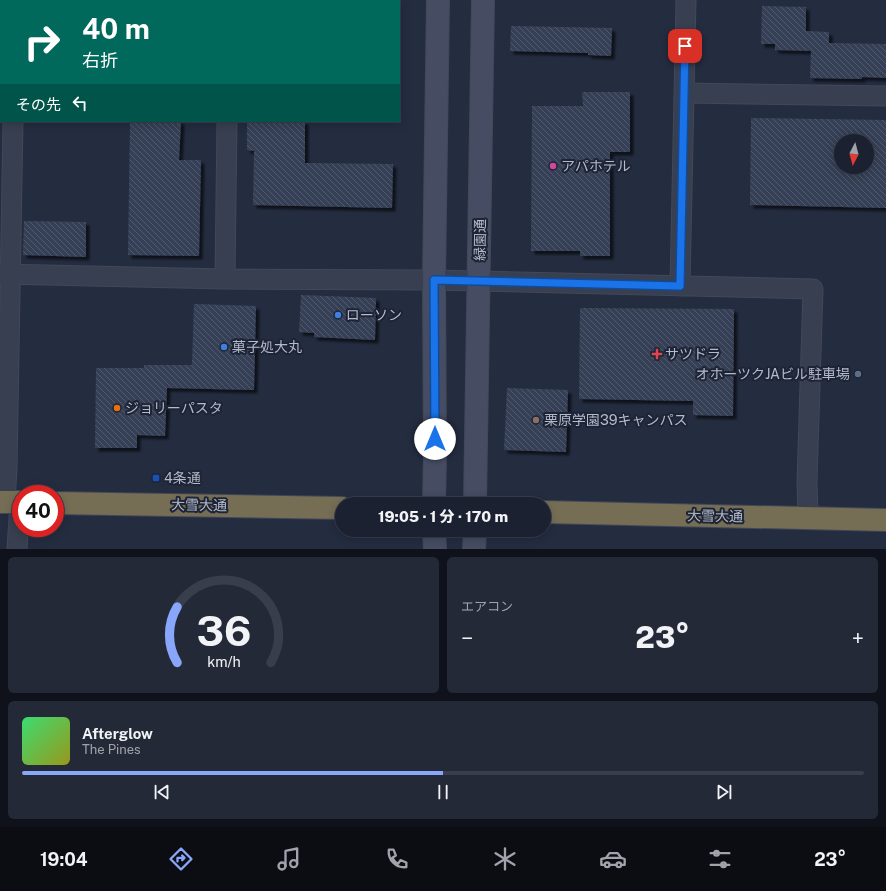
<!DOCTYPE html>
<html lang="ja">
<head>
<meta charset="utf-8">
<style>
	:root { --surface:#1b2130; --page:#242938; --text:#f1f3f6; --muted:#a0a3ab; --line:#393e4c; --accent:#88a7fb }
	body { margin:0; font-family:"Public Sans","Noto Sans JP",sans-serif; background:var(--page); color:var(--text); height:100vh; display:flex; flex-direction:column; font-size:15px; white-space:nowrap }
	* { box-sizing:border-box; margin:0 }
	p { font-size:13px; color:var(--muted) }
	.icon { flex:none; width:22px; height:22px; fill:none; stroke:currentColor; stroke-width:2; stroke-linecap:round; stroke-linejoin:round }
	.map { position:relative; height:549px; overflow:hidden }
	.sheet { display:flex; flex-direction:column; gap:8px; padding:8px; background:#0f121a; flex:1 }
	.sheet>* { flex:none }
	.top-card { position:absolute; left:0px; top:0px; width:400px; height:122px; box-shadow:0 2px 10px #0003,0 0 0 1px var(--line); background:#00695c; color:#fff; overflow:hidden }
	.needle { width:26px; rotate:186deg }
	.controls { position:absolute; left:834px; top:134px; display:grid; gap:8px }
	.controls a { display:grid; place-items:center; width:40px; height:40px; border-radius:50%; background:var(--surface); box-shadow:0 2px 10px #0003,0 0 0 1px var(--line); font-size:20px }
	.speed { position:absolute; left:12px; top:485px; display:flex; gap:8px; font-size:20px; font-weight:700; text-align:center }
	.speed>* { display:grid; place-content:center; width:52px; height:52px; border-radius:50%; background:var(--surface); box-shadow:0 2px 10px #0003,0 0 0 1px var(--line); line-height:1 }
	.speed .limit { border:6px solid #d22; background:#fff; color:#111 }
	.pin { position:absolute; display:grid; place-items:center; width:34px; height:34px; color:#fff; margin:-17px; border-radius:8px; box-shadow:0 2px 6px #0006 }
	.me { position:absolute; width:44px; margin:-22px; rotate:0deg; stroke-linejoin:round; filter:drop-shadow(0 0 3px #0008) }
	.turn { display:flex; align-items:center; gap:14px; height:84px; padding:0 16px; font-size:18px }
	.turn .icon { width:52px; height:52px; stroke-width:2.5 }
	.turn b { display:block; font-size:28px; line-height:34px }
	.then { display:flex; align-items:center; height:38px; padding:0 16px; background:#0003; gap:8px; font-size:15px }
	.big { font-size:30px; font-weight:800; line-height:1.1 }
	.sheet .widget { flex:1; display:flex; flex-direction:column; justify-content:center; gap:6px; min-width:0; padding:0 14px; border-radius:6px; background:var(--page) }
	.sheet .dial { align-items:center; gap:0 }
	.dial svg { height:104px; overflow:visible; fill:none; stroke:var(--line); stroke-width:7; stroke-linecap:round; text-anchor:middle }
	.dial text { fill:var(--text); stroke:none }
	.song { display:flex; align-items:center; gap:12px }
	.cover { width:48px; height:48px; border-radius:6px; background:linear-gradient(135deg,hsl(140 70% 55%),hsl(60 70% 35%)) }
	.played { height:4px; border-radius:2px; background:linear-gradient(90deg,var(--accent) 50%,var(--line) 50%) }
	.keys { display:flex; justify-content:space-around; direction:ltr }
	.heat { display:flex; justify-content:space-between; align-items:center; font-size:22px; direction:ltr }
	.sheet .tiles { flex:1; display:grid; gap:8px; grid-template-columns:1fr 1fr }
	.widget:last-child { grid-column:span 2 }
	.trip { position:absolute; left:335px; top:497px; width:216px; height:40px; border-radius:20px; background:var(--surface); box-shadow:0 2px 10px #0003,0 0 0 1px var(--line); font-weight:800; line-height:40px; text-align:center }
	.menu { display:flex; height:64px; justify-content:space-around; align-items:center; background:#0b0d13; color:var(--muted) }
	.menu .icon { width:28px; height:28px }
	.menu .active { color:var(--accent) }
	.menu b { font-size:18px; color:var(--text) }
	.map>svg:first-child { display:block }
	.building { fill:url(#building-back-hatch); fill-rule:evenodd; filter:url(#shadow) }
	.lines { fill:none; stroke-linecap:round; stroke-linejoin:round }
	.street-casing { stroke:#414859; stroke-width:21 }
	.secondary-casing { stroke:#414859; stroke-width:24 }
	.highway-casing { stroke:#404757; stroke-width:24 }
	.street { stroke:#383f50; stroke-width:19 }
	.secondary { stroke:#464d63; stroke-width:22 }
	.highway { stroke:#766d55; stroke-width:22 }
	.route-casing { stroke:#114b97; stroke-width:10 }
	.route { stroke:#1a73e8; stroke-width:7 }
	.hotel-dot { fill:#d1479c; stroke:#1d2435; stroke-width:1.5 }
	.shop-dot { fill:#3f7fe0; stroke:#1d2435; stroke-width:1.5 }
	.health-dot { fill:#e0444e; stroke:#1d2435; stroke-width:1.5 }
	.service-dot { fill:#5c6f8a; stroke:#1d2435; stroke-width:1.5 }
	.food-dot { fill:#e8710a; stroke:#1d2435; stroke-width:1.5 }
	.education-dot { fill:#8d6e63; stroke:#1d2435; stroke-width:1.5 }
	.transit-dot { fill:#1a4fb4; stroke:#1d2435; stroke-width:1.5 }
	.labels { text-anchor:middle; dominant-baseline:central; stroke-width:4; stroke-linejoin:round; paint-order:stroke }
	.poi-label { font-size:14px; fill:#b4baca; stroke:#1d2435; text-anchor:start }
	.street-label { font-size:14px; fill:#b4baca; stroke:#1d2435 }
</style>
</head>
<body>
<div class="map">
<svg width="886" height="549" viewBox="0 0 886 549">
	<defs>
		<pattern id="building-back-hatch" width="6" height="6" patternUnits="userSpaceOnUse"><rect width="6" height="6" fill="#364056"/><path d="M-1 5l2 2M0 0l6 6M5-1l2 2" fill="none" stroke="#515a6d"/></pattern>
		<filter id="shadow"><feDropShadow dx="3.5" dy="3.5" stdDeviation="1" flood-color="#0009"/></filter>
	</defs>
	<rect width="100%" height="100%" fill="#242c40"/>
	<path class="building" d="M762,6L806,7V31L829,32V43L886,44V78L862,77V79L810,78L811,51L775,50V44H761Z
		M511,26L612,28L611,56L588,55V53L510,51Z
		M582,92H630V152H610V256H580V251H531L532,106H583Z
		M751,118L886,120V208L750,205ZM841,141H867V167H841Z
		M130,121H181L179,160H201L199,256L128,255Z
		M247,121H305V163L393,164L392,208L253,205L254,151L247,150Z
		M24,221L86,222V257L23,255Z
		M301,295L376,298L375,340L314,337V333L299,332Z
		M194,304L256,306L254,390L167,388L165,436L137,435V448H95L96,368H144V365H192Z
		M580,308L734,309L733,416L693,415V401L579,399Z
		M507,388L568,390L566,452L504,450Z"/>
	<g class="lines">
		<defs>
			<path id="street" d="M14,1V0
				M228,1V0
				M684,93L886,96
				M0,274L225,279L434,280L813,289L807,481L808,518
				M225,279L227,121
				M680,286L686,0
				M5,502L7,469L13,121
				M17,549L20,502"/>
			<path id="secondary" d="M434,504L435,455L434,280L438,0
				M475,504L483,0
				M434,530L435,549
				M474,549L475,530"/>
			<path id="highway" d="M0,502H21
				M55,503L342,508
				M544,512L886,520"/>
		</defs>
		<use href="#street" class="street-casing"/>
		<use href="#secondary" class="secondary-casing"/>
		<use href="#highway" class="highway-casing"/>
		<use href="#street" class="street"/>
		<use href="#secondary" class="secondary"/>
		<use href="#highway" class="highway"/>
	</g>
	<g class="lines">
		<defs>
			<path id="route" d="M435,439L434,280L680,286L685,46"/>
		</defs>
		<use href="#route" class="route-casing"/>
		<use href="#route" class="route"/>
	</g>
	<circle class="hotel-dot" cx="553" cy="166" r="4"/>
	<g class="shop-dot">
		<circle cx="338" cy="315" r="4"/>
		<circle cx="224" cy="347" r="4"/>
	</g>
	<path class="health-dot" d="M655 348h4v4h4v4h-4v4h-4v-4h-4v-4h4z"/>
	<circle class="service-dot" cx="858" cy="374" r="4"/>
	<circle class="food-dot" cx="117" cy="408" r="4"/>
	<circle class="education-dot" cx="536" cy="420" r="4"/>
	<rect class="transit-dot" x="152" y="474" width="8" height="8" rx="2"/>
	<g class="labels">
		<g class="poi-label">
			<text x="561" y="166">アパホテル</text>
			<text x="346" y="315">ローソン</text>
			<text x="232" y="347">菓子処大丸</text>
			<text x="665" y="354">サツドラ</text>
			<text x="850" y="374" text-anchor="end">オホーツクJAビル駐車場</text>
			<text x="125" y="408">ジョリーパスタ</text>
			<text x="544" y="420">栗原学園39キャンパス</text>
			<text x="164" y="478">4条通</text>
		</g>
		<g class="street-label">
			<text transform="translate(480 240) rotate(-89)">緑園通</text>
			<text transform="translate(199 505) rotate(1)">大雪大通</text>
			<text transform="translate(715 516) rotate(1)">大雪大通</text>
		</g>
	</g>
</svg>
<div class="controls">
<a><svg class="needle" viewBox="-14 -14 28 28"><path d="M0-13l5 13h-10z" fill="#e53935"/><path d="M0 13l5-13h-10z" fill="#a0a3ab"/></svg></a>
</div>
<div class="speed"><div class="limit">40</div></div>
<div class="pin" style="left:685px;top:46px;background:#d93025"><svg class="icon" aria-label="arrive" viewBox="0 0 24 24"><path d="M6 21V4h12l-3 4 3 4H6"/></svg></div>
<svg class="me" style="left:435px;top:439px" viewBox="-20 -20 40 40"><circle r="19" fill="#fff"/><path d="M0-13L10 11 0 6-10 11z" fill="#1a73e8"/></svg>
<div class="trip">19:05 · 1 分 · 170 m</div>
<div class="top-card">
<div class="turn"><svg class="icon" aria-label="right" viewBox="0 0 24 24"><path d="M7 20v-9h11M14 6l5 5-5 5"/></svg><div><b>40 m</b>右折</div></div>
<div class="then">その先<svg class="icon" aria-label="left" viewBox="0 0 24 24"><path d="M17 20v-9H6M10 6l-5 5 5 5"/></svg></div>
</div>
</div>
<section class="sheet">
<div class="tiles">
<div class="widget dial"><svg viewBox="0 0 100 80">
<path d="M14 69A42 42 0 1 1 86 69"/>
<path d="M14 69A42 42 0 0 1 14 26" stroke="#88a7fb"/>
<text x="50" y="56" font-size="32" font-weight="700">36</text>
<text x="50" y="72" font-size="11">km/h</text>
</svg></div>
<div class="widget"><p>エアコン</p>
<div class="heat"><a>−</a><b class="big">23°</b><a>+</a></div>
</div>
<div class="widget">
<div class="song"><i class="cover"></i><div><b>Afterglow</b><p>The Pines</p></div></div>
<div class="played"></div>
<div class="keys"><svg class="icon" aria-label="previous" viewBox="0 0 24 24"><path d="M18 5L8 12l10 7zM5 5v14"/></svg><svg class="icon" aria-label="pause" viewBox="0 0 24 24"><path d="M8 5v14M16 5v14"/></svg><svg class="icon" aria-label="next" viewBox="0 0 24 24"><path d="M6 5l10 7-10 7zM19 5v14"/></svg></div>
</div>
</div>
</section>
<nav class="menu">
<b>19:04</b>
<svg class="icon active" aria-label="directions" viewBox="0 0 24 24"><path d="M12 3l9 9-9 9-9-9zM9 14v-3h6M13 9l2 2-2 2"/></svg>
<svg class="icon" aria-label="music" viewBox="0 0 24 24"><path d="M9 18V5l10-2v13"/><circle cx="6" cy="18" r="3"/><circle cx="16" cy="16" r="3"/></svg>
<svg class="icon" aria-label="phone" viewBox="0 0 24 24"><path d="M5 4h4l2 5-3 2q2 4 5 5l2-3 5 2v4C11 20 4 13 5 4z"/></svg>
<svg class="icon" aria-label="climate" viewBox="0 0 24 24"><path d="M12 3v18M4 7l16 10M4 17L20 7"/></svg>
<svg class="icon" aria-label="car" viewBox="0 0 24 24"><path d="M5 17H2v-5l4-1 3-4h7l3 4 3 1v5h-3M9 17h6M6 11h13"/><circle cx="7" cy="17" r="2"/><circle cx="17" cy="17" r="2"/></svg>
<svg class="icon" aria-label="filters" viewBox="0 0 24 24"><path d="M4 7h16M4 17h16"/><circle cx="9" cy="7" r="2"/><circle cx="15" cy="17" r="2"/></svg>
<b>23°</b>
</nav>
</body>
</html>
